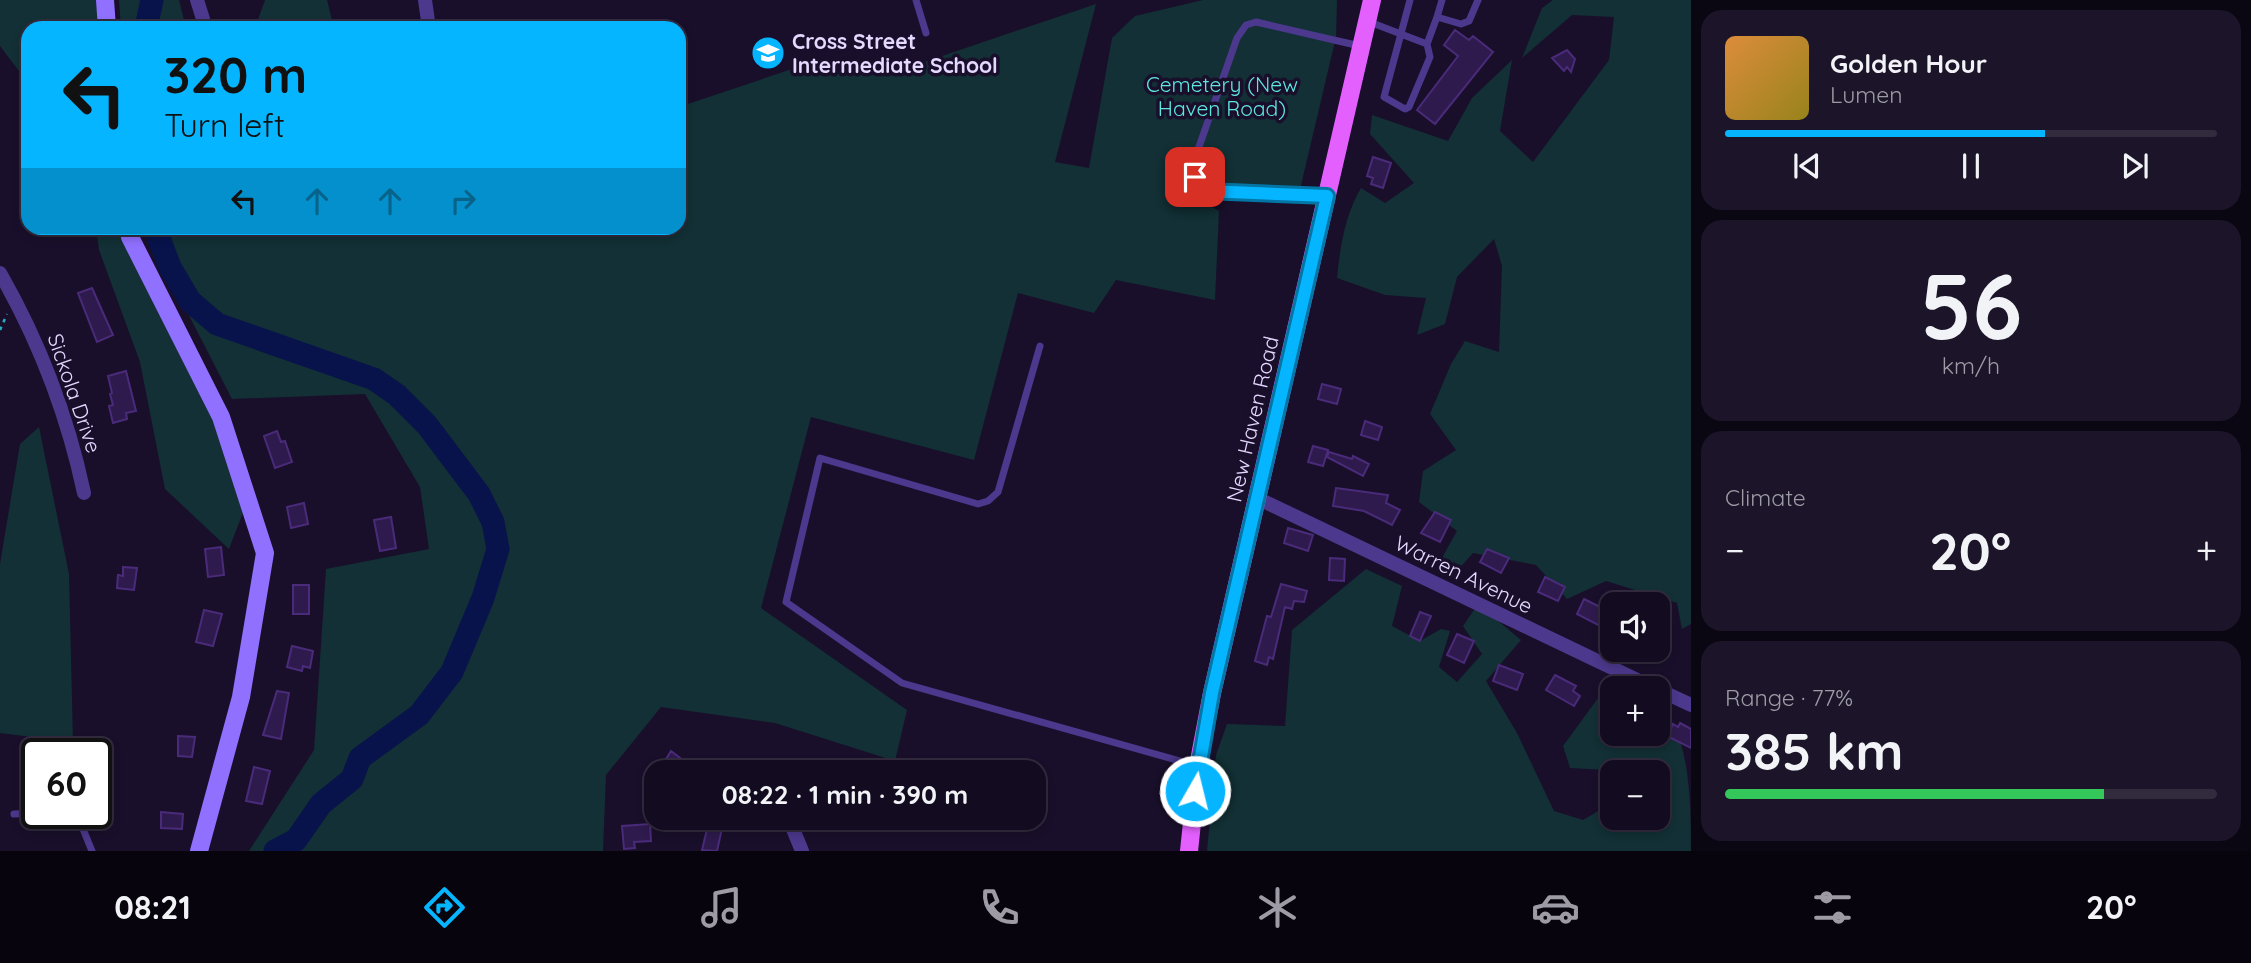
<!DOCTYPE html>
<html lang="en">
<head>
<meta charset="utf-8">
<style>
	:root { --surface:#130b20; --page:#1c1429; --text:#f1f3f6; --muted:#9d9ba5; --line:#322b3e; --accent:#05b5ff }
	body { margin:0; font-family:Quicksand,sans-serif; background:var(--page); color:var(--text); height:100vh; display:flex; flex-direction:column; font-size:26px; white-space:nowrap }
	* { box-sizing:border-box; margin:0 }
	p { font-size:23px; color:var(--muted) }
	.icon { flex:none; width:38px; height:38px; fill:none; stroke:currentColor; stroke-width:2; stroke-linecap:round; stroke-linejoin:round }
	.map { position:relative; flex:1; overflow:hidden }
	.details { display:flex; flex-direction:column; gap:10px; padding:10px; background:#0a0612; width:560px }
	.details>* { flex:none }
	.hud { position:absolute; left:21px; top:21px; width:665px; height:214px; border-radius:21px; box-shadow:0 4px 10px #0003,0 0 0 2px var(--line); background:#05b5ff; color:#111; overflow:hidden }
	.buttons { position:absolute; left:1600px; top:592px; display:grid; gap:14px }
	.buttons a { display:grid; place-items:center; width:70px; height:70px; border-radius:14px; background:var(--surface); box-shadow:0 4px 10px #0003,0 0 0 2px var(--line); font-size:35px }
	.speed { position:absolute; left:21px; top:738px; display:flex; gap:14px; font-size:35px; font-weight:700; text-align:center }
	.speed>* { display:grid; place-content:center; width:91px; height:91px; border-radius:50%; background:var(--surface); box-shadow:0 4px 10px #0003,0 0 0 2px var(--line); line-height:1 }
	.speed .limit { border:4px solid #111; border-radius:10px; background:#fff; color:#111 }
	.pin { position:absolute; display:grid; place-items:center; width:60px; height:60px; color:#fff; margin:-30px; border-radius:14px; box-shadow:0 4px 10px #0006 }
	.me { position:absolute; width:77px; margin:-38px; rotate:8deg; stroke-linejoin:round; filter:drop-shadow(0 0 5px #0008) }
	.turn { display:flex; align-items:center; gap:24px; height:147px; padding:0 28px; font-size:32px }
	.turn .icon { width:91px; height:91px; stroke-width:2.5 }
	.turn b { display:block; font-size:49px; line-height:60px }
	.lanes { display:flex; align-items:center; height:66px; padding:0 28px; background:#0003; justify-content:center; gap:35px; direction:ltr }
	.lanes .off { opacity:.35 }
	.big { font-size:52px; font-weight:700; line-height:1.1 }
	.details .widget { flex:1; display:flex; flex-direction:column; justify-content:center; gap:10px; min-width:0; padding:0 24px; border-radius:21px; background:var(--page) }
	.details .dial { align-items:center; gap:0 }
	.dial b { font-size:91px; line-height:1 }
	.song { display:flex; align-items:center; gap:21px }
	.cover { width:84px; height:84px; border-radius:10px; background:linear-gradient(135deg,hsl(30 70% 55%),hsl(50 70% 35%)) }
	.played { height:7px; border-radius:4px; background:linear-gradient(90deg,var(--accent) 65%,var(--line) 65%) }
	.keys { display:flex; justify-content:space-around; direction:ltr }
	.heat { display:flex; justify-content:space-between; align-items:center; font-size:38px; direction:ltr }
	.charge { height:10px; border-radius:5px; background:linear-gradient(90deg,#34c759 77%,var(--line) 0) }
	.trip { position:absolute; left:644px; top:760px; width:402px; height:70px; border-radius:21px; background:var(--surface); box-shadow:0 4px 10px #0003,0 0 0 2px var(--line); font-weight:700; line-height:70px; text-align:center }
	.dock { display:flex; height:112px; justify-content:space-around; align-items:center; background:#08040d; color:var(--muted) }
	.dock .icon { width:49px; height:49px }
	.dock .current { color:var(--accent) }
	.dock b { font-size:32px; color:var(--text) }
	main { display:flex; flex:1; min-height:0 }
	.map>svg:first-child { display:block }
	.green { fill:#123035 }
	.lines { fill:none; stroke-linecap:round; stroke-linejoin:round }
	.river { stroke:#08134c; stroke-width:23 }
	.building { fill:#2e1a4d; stroke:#4a2b7a; stroke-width:2 }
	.path { stroke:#29aec3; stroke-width:2.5; stroke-dasharray:3.5 5; stroke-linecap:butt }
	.lane { stroke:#4c388c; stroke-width:7 }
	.street { stroke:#4c388c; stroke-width:14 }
	.secondary { stroke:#9070ff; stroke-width:18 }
	.primary { stroke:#e360ff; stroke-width:18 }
	.route-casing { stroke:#0376a6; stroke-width:18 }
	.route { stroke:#05b5ff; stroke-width:12 }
	.labels { text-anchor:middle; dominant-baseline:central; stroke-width:7; stroke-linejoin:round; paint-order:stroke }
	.poi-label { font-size:21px; font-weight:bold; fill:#e5d9ff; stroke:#190f2b; text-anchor:start }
	.park-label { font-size:21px; fill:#5de7e0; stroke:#190f2b }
	.street-label { font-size:21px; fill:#e5d9ff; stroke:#190f2b }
</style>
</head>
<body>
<main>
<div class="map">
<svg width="1691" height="851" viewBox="0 0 1691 851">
	<rect width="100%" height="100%" fill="#190f2b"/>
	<path class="green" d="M0,0H96L99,28H28V83L0,46Z
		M119,0H179L186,28H121Z
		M265,0H327L334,28H255Z
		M1203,0H1337L1336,37L1298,198L1182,191L1219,211L1215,300L1116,280L1094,313L1018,293L974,460L811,417L761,608L907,710L895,761L775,723L661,707L606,775L603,851H249L314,750L326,569L429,549L420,487L365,394L232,399L144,228H679V107L798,67L883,76L1096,4L1055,162L1089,168L1112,38L1135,16Z
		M1553,0H1691V624L1682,629L1677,603L1606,581L1567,599L1536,565L1473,553L1454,574L1438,565L1457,531L1419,502L1423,471L1456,450L1430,414L1451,364L1465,341L1499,352L1502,266L1494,239L1457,277L1445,324L1417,335L1426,298L1385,295L1337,278C1340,247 1345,215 1361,188L1385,203L1414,183L1370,134L1372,115L1448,141L1472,98L1512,60L1500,131L1533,162L1609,60L1614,17L1572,15L1522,58L1542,8Z
		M96,228H120L122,237L209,408L244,510L229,549L165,489L140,362L99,250Z
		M39,427L69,574L73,742L0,733V564L20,444Z
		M1366,569L1402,586L1392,626L1420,641L1441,629L1450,631L1439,667L1457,682L1482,654L1463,626L1478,604L1521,640L1486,681L1517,733L1554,811L1583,820L1612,803V817H1657V772H1612V777L1607,770L1570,768L1563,746L1612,679L1628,688H1612V733H1657V704C1691,729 1691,808 1691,851H1207L1216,755L1227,724L1285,726L1292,630Z"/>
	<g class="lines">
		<path class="river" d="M146,28L152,0
			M155,228L170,267L190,301L217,324L374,379L397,395L427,425L479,494L493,522L498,549L483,598L452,672L419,715L360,758L352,779L321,804L296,840L275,851"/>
	</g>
	<path class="building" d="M1455,30L1469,40L1473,36L1493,52L1435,124L1417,110L1458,56L1444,45Z
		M1567,50L1575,59L1571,72L1567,67L1564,71L1552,58Z
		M1373,157L1391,163L1383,188L1371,184L1373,178L1367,176Z
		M92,288L113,335L97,342L78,293Z
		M126,371L136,411L126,413L127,419L113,423L109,406L113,405L110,394L112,393L108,376Z
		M1322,384L1341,389L1337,404L1318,399Z
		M1365,421L1382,427L1378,440L1361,435Z
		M277,431L281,442L285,441L292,462L275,468L264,436Z
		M1313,446L1328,450L1323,466L1308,462Z
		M1329,452L1352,459L1353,456L1369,464L1363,476L1327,457Z
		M1336,488L1388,495L1386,503L1400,510L1392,525L1364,511L1333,506Z
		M304,503L308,524L291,528L287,507Z
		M1435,512L1451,520L1440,542L1421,533Z
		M391,517L396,548L380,551L374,520Z
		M1288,528L1313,535L1308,551L1284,543Z
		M221,547L224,575L208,577L205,549Z
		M1487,549L1509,558L1501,573L1480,562Z
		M1330,558L1345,559L1344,581L1329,580Z
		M123,567L137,568L134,590L117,588L118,575L123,576Z
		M1545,577L1565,587L1558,601L1538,592Z
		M1281,584L1307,591L1304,602L1294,601L1292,609L1285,607L1273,659L1269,657L1267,665L1255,661L1267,616L1271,617Z
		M293,585H309V614H293Z
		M1584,599L1612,613L1604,628L1577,614Z
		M204,610L222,614L213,646L196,642Z
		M1420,612L1431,616L1420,641L1410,636Z
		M1457,634L1474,641L1464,663L1447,655Z
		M292,646L313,651L310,668L303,666L302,671L287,667Z
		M1499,665L1523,674L1517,690L1493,681Z
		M1555,675L1576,686L1573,691L1580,696L1574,706L1546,690Z
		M277,691L289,693L281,739L263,735Z
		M1680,723L1691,729V748L1667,736L1673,724L1678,727Z
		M178,736L195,737L192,757L178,756Z
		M671,751L684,761L676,772H658Z
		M254,767L270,771L262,804L246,801Z
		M161,812L183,814L182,829L161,828Z
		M709,821L723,824L717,851L702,850Z
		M650,824L651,841L634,842L635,848L624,849L622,826Z"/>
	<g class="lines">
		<path class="path" d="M0,330L7,314"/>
		<path class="lane" d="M916,0L926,33
			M1410,0L1384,97L1405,109L1409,107L1430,57L1427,44
			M1437,17L1442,0
			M1367,21L1427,44L1437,17L1461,24L1469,21L1478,0
			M1327,196L1206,191L1195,177L1193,164L1237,38L1246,25L1256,22L1360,46
			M1040,346L998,492L988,501L978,504L820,458L786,602L902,683L1198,766
			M14,814L37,813
			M68,814L81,824L92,851"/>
		<path class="street" d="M197,0L203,19
			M425,0L429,28
			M0,273C40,343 67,413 84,493
			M1257,498L1654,688
			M1657,689L1691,705
			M793,829L802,851"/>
		<path class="secondary" d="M105,0L107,28
			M129,228L130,237L221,417L265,553L241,697L199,851"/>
		<path class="primary" d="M1189,851L1198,766L1212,693L1372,0"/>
	</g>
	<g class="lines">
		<defs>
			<path id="route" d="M1195,177L1206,191L1327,196L1212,693L1195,791"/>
		</defs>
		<use href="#route" class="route-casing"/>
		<use href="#route" class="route"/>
	</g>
	<defs>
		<symbol id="school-disc" viewBox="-11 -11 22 22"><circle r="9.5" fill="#05b5ff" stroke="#190f2b"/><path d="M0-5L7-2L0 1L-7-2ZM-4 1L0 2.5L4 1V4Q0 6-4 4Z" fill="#fff"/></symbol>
	</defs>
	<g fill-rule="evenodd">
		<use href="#school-disc" x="749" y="34" width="38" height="38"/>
	</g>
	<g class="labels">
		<g class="poi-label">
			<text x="792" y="41">Cross Street<tspan x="792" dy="24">Intermediate School</tspan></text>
		</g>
		<g class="park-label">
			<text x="1222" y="84">Cemetery (New<tspan x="1222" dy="24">Haven Road)</tspan></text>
		</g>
		<g class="street-label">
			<text transform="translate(75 393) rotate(71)">Sickola Drive</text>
			<text transform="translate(1252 419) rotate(-77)">New Haven Road</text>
			<text transform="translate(1464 574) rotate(26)">Warren Avenue</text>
		</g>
	</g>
</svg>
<div class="buttons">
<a><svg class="icon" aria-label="sound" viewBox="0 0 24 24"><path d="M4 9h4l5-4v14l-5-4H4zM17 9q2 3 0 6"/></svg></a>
<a>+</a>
<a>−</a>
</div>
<div class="speed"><div class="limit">60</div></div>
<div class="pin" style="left:1195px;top:177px;background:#d93025"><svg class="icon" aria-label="arrive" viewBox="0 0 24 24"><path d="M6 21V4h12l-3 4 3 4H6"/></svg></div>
<svg class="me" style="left:1195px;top:791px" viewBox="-20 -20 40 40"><circle r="17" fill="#05b5ff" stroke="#fff" stroke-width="3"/><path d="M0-11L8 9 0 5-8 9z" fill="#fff"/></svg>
<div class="trip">08:22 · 1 min · 390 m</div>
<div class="hud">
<div class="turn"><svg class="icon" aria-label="left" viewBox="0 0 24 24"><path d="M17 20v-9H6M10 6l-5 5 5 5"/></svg><div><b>320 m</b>Turn left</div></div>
<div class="lanes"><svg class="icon" aria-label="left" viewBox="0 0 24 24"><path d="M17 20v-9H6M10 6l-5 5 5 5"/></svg><svg class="icon off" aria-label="ahead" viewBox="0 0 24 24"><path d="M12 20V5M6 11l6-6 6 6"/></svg><svg class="icon off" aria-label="ahead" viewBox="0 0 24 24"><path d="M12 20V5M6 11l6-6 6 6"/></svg><svg class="icon off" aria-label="right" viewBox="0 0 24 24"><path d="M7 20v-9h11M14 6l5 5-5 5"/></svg></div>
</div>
</div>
<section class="details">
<div class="widget">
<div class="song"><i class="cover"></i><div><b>Golden Hour</b><p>Lumen</p></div></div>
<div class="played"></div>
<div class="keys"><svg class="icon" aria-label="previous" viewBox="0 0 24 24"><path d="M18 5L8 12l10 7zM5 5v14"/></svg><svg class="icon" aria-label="pause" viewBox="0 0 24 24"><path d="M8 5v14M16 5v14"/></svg><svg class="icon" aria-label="next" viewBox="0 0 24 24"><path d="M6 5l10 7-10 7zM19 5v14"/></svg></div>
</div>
<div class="widget dial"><b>56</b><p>km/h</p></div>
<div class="widget"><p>Climate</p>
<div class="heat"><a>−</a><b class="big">20°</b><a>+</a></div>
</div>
<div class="widget"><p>Range · 77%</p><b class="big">385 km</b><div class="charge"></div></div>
</section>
</main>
<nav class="dock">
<b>08:21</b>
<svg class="icon current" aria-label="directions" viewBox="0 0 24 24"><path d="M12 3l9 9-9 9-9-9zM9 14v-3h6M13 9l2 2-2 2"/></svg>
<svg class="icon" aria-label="music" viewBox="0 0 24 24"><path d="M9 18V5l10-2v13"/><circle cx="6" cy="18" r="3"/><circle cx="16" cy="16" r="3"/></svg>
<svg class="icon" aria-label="phone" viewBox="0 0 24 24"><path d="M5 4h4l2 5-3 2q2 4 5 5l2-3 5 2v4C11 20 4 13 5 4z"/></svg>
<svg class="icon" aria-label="climate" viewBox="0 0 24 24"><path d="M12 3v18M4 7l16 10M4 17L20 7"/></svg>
<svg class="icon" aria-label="car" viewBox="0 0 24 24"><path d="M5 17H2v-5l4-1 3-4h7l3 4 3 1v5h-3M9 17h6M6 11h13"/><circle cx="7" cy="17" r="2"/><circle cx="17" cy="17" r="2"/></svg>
<svg class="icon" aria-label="filters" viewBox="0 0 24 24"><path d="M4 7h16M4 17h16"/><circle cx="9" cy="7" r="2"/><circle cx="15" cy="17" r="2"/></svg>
<b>20°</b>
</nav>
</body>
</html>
